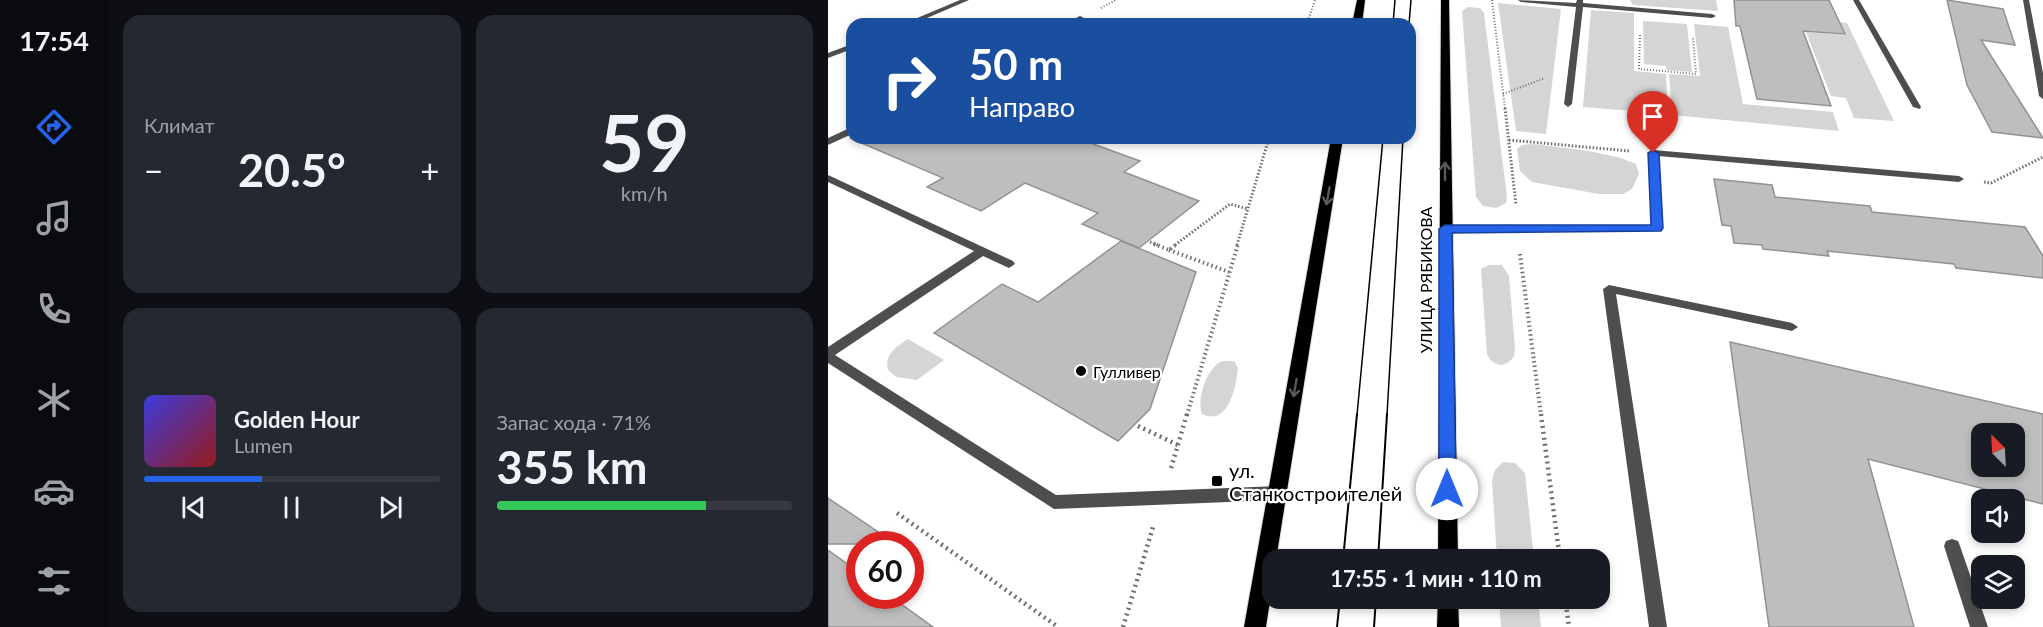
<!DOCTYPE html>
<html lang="ru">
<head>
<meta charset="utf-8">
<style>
	:root { --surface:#171b24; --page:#242831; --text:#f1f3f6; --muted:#9ea1a6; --line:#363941; --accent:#2563eb }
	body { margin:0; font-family:Lato,sans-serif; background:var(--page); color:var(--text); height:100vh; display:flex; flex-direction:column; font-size:22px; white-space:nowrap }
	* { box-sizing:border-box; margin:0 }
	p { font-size:20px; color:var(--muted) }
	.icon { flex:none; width:33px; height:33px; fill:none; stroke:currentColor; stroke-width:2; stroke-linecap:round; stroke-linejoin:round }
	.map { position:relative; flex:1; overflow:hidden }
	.panel { display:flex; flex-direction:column; gap:15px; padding:15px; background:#0d0f14; width:720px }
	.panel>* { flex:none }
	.top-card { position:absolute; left:18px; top:18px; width:570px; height:126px; border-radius:18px; box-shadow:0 3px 9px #0003; background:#1a4fa0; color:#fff; overflow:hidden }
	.needle { width:39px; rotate:336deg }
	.tools { position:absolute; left:1143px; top:423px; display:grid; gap:12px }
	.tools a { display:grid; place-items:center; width:54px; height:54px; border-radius:12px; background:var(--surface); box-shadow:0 3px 9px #0003; font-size:30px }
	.speed { position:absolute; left:18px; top:531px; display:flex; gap:12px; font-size:30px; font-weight:700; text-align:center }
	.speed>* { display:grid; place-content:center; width:78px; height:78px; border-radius:50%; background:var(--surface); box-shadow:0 3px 9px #0003; line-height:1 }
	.speed .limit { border:9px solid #d22; background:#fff; color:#111 }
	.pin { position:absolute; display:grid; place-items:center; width:51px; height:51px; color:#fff; margin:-62px -26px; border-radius:50% 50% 50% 0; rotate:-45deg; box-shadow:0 0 6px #0007 }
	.pin .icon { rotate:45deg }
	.me { position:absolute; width:66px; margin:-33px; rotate:0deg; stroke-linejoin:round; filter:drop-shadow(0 0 4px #0008) }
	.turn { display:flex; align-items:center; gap:21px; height:126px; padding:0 24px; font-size:27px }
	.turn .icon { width:78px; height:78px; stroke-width:2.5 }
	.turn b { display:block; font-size:42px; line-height:51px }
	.big { font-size:45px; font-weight:700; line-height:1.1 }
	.panel .tile { flex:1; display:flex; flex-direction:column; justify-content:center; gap:9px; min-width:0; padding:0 21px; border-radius:18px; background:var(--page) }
	.panel .dial { align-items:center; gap:0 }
	.dial b { font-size:78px; line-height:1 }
	.song { display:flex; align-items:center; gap:18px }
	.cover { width:72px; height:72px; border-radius:9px; background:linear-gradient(135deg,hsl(240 70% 55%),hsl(0 70% 35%)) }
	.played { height:6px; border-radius:3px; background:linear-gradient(90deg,var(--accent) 40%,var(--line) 40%) }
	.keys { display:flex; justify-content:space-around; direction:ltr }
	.heat { display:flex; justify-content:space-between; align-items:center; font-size:33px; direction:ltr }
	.charge { height:9px; border-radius:4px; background:linear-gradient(90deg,#34c759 71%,var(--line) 0) }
	.panel .tiles { flex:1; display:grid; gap:15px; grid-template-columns:repeat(2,1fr) }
	.trip { position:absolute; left:434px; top:549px; width:348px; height:60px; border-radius:18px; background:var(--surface); box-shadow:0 3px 9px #0003; font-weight:700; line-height:60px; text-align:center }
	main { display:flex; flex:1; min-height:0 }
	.tab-bar { display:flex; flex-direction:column; width:108px; justify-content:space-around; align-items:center; background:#090b0e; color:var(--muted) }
	.tab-bar .icon { width:42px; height:42px }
	.tab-bar .on { color:var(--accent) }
	.tab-bar b { font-size:27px; color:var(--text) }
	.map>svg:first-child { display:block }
	.green { fill:#d5d5d5 }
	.building { fill:#bebebe; stroke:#929292; stroke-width:1.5; fill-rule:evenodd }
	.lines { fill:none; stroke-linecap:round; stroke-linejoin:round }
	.primary-casing { stroke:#dbdbdb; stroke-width:2 }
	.path-far3 { stroke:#707070; stroke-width:2; stroke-dasharray:1 2; stroke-linecap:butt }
	.path-far2 { stroke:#707070; stroke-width:3; stroke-dasharray:1.5 2; stroke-linecap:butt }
	.path-far1 { stroke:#707070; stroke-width:4; stroke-dasharray:1.5 3; stroke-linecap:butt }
	.path { stroke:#707070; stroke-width:4.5; stroke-dasharray:2 4; stroke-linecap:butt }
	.lane { fill:#4e4e4e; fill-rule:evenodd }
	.primary { fill:#000; fill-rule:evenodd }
	.tram-far1 { stroke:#000; stroke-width:1.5 }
	.tram { stroke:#000; stroke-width:2 }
	.oneway { stroke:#595959 }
	.route { fill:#2563eb; stroke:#184099; stroke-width:1.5 }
	.poi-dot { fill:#000; stroke:#fff; stroke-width:2 }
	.labels { text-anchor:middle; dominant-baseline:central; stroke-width:4.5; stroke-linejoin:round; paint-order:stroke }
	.street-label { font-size:16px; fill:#000; stroke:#fff }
	.poi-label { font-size:16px; fill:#000; stroke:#fff; text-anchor:start }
	.near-poi-label { font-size:20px; fill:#000; stroke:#fff; text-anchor:start }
</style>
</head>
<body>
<main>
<nav class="tab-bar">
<b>17:54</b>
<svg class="icon on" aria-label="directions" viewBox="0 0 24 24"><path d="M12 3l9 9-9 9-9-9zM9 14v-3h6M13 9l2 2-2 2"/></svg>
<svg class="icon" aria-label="music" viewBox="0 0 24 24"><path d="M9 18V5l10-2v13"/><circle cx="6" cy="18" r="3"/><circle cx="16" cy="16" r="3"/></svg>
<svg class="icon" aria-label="phone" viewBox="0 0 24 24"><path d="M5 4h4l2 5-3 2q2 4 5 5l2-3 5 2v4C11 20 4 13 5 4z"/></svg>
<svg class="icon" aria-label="climate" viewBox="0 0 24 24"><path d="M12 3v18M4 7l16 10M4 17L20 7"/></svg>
<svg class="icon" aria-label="car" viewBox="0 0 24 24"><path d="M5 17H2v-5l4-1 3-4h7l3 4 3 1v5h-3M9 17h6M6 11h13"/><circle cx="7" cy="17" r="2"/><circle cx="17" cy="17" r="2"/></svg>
<svg class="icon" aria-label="filters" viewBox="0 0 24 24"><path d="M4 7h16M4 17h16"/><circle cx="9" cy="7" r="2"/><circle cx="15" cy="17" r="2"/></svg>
</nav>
<section class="panel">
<div class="tiles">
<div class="tile"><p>Климат</p>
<div class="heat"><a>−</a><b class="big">20.5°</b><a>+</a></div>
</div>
<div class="tile dial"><b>59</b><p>km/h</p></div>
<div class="tile">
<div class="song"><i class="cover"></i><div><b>Golden Hour</b><p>Lumen</p></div></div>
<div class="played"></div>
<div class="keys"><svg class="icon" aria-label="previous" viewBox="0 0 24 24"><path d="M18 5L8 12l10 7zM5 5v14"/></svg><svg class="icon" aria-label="pause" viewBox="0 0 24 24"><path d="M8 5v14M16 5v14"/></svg><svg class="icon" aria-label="next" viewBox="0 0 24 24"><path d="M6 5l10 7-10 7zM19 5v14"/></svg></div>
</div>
<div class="tile"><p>Запас хода · 71%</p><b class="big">355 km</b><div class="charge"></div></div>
</div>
</section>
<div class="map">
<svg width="1215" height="627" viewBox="0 0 1215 627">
	<rect width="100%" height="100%" fill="#fff"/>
	<path class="green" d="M802,0H888L890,11L805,5Z
		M670,3L733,9L718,134L688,131Z
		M640,7L652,8L656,13L679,197L678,203L668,208L655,206L648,197L634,11Z
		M763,10L806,13V71L838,74L840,114L755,107Z
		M815,21L859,24L864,72L839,70L838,66L816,64Z
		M1012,22L1019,23L1066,121L1026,118L1018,98L1003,96L978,32L1018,35Z
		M866,24L900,27L915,104L1005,112L1011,131L844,115L841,74L872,76Z
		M705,144L761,151L793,158L808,164L811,174L804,189L795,194H771L704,182L692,171L689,149L694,145Z
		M661,265H674L681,276L687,348L686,356C678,369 665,367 659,354L653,269Z
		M80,339L116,360L89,380L69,377L60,370C56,354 68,347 80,339Z
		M395,361H406L410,368C408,386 401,427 374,414C368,400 379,366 395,361Z
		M675,462L687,463L697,473L706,559H669L664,480L667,470Z
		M671,599H710L713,627H673Z"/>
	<path class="building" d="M906,0H1001L1017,34L975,31L1003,106L929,99L912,26H908Z
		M1119,0L1175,9L1187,45L1153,40L1215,138L1164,132L1139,85Z
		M22,138H249L312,161L296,172L371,201L311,248L254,224L270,213L197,183L153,211L99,187L115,178Z
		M886,179L944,185L947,197L1042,206L1044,212L1197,227L1215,256V278L1128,268L1126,264L999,251L1001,256L935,249L934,245L906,243L903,226L894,225Z
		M293,241L368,272L322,409L290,441L106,333L174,284L210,302Z
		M902,342L1215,414V504L1040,459L1086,627H941ZM1154,434H1186V466H1154Z
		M0,498L68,544H0Z
		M0,550L32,573V596H62L105,627H0Z"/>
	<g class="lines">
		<defs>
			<path id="primary" d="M529,0H537L534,24H524Z
				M613,0H621L630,560H610Z
				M503,138H515L448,560H444V587L438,627H416Z
				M610,598H630L631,627H609Z"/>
		</defs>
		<use href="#primary" class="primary-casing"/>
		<path class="path-far3" d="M664,0L677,109
			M273,8L288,0
			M479,24L487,0
			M812,35L811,69L868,74L865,38
			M675,94L717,78"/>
		<path class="path-far2" d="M677,108L688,205
			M681,140L801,151
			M1156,182L1163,183L1215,157
			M322,242L330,245
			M347,245L402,204L420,209
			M409,245L441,138"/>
		<path class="path-far1" d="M326,244L341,250L349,244
			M341,250L401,272
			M692,254L713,415
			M359,415L410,244"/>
		<path class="path" d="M713,414L732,560
			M310,426L350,445
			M343,468L359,414
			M69,513L230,627
			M737,598L741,627
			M295,627L325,527"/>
		<path class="lane" d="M132,0H141L85,24H75Z
			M690,0L748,3L749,0H755V3L884,14L888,16L884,18L755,7L744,104L740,107L736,104L748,7L693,2Z
			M1025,0H1031L1093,107L1092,109L1085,107Z
			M1195,0H1201L1215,73V99L1211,96Z
			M252,16L256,18C250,24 244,24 236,24Z
			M24,44V49L0,58V53Z
			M24,127V134L0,145V138Z
			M825,150L1131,176L1136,179L1131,182L830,156L834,228L833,230L617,232L612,229L617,226L824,225L820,153Z
			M0,175L185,261L187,264L181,268L155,256L7,355L228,495L449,486L454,488L456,493L454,498L449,500L226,509L0,363V347L146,251L0,182Z
			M781,285L964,323L970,327L964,331L788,294L839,627H821L775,289Z
			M1124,539L1130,541L1132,546L1160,627H1142L1116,546L1118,541Z"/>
		<use href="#primary" class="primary"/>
		<path class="tram-far1" d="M565,24L567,0
			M581,24L583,0
			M529,415L555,138
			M559,415L575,138"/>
		<path class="tram" d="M515,560L529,414
			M550,560L559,414
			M509,627L512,598
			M546,627L548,598"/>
	</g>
	<defs><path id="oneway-shaft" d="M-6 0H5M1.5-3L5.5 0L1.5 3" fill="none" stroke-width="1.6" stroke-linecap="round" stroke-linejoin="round" transform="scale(1.5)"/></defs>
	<g class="oneway">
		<use href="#oneway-shaft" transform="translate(617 171) rotate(-90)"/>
		<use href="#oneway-shaft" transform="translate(500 196) rotate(100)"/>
		<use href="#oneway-shaft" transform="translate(467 388) rotate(100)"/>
	</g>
	<path class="route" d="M825,150L831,153L835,228L833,231L624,233L628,489L625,494L619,496L613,494L611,489V229L617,225H823L820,153Z"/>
	<g class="poi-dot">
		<circle cx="253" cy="371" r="6"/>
		<rect x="383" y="475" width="12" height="12" rx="3"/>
	</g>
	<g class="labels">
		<g class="street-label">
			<text transform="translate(597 280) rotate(-90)">УЛИЦА РЯБИКОВА</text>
		</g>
		<g class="poi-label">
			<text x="265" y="371">Гулливер</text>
		</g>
		<g class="near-poi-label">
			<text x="401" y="470">ул.<tspan x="401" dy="23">Станкостроителей</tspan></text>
		</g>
	</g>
</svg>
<div class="tools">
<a><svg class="needle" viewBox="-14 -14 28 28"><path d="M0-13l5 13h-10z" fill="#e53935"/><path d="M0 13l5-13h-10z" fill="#9ea1a6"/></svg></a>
<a><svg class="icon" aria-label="sound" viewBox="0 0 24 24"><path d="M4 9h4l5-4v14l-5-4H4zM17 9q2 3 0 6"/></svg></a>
<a><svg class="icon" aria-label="layers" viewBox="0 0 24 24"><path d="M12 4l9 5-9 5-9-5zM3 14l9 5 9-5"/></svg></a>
</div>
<div class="speed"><div class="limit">60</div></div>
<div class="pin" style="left:825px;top:153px;background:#d93025"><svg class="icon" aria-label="arrive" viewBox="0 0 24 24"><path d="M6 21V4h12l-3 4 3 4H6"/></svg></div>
<svg class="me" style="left:619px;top:489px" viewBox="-20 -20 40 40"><circle r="19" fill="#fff"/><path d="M0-13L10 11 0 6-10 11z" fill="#2563eb"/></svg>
<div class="trip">17:55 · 1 мин · 110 m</div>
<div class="top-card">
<div class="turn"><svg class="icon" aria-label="right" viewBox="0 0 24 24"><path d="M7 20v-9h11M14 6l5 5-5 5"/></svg><div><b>50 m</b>Направо</div></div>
</div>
</div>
</main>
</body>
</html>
